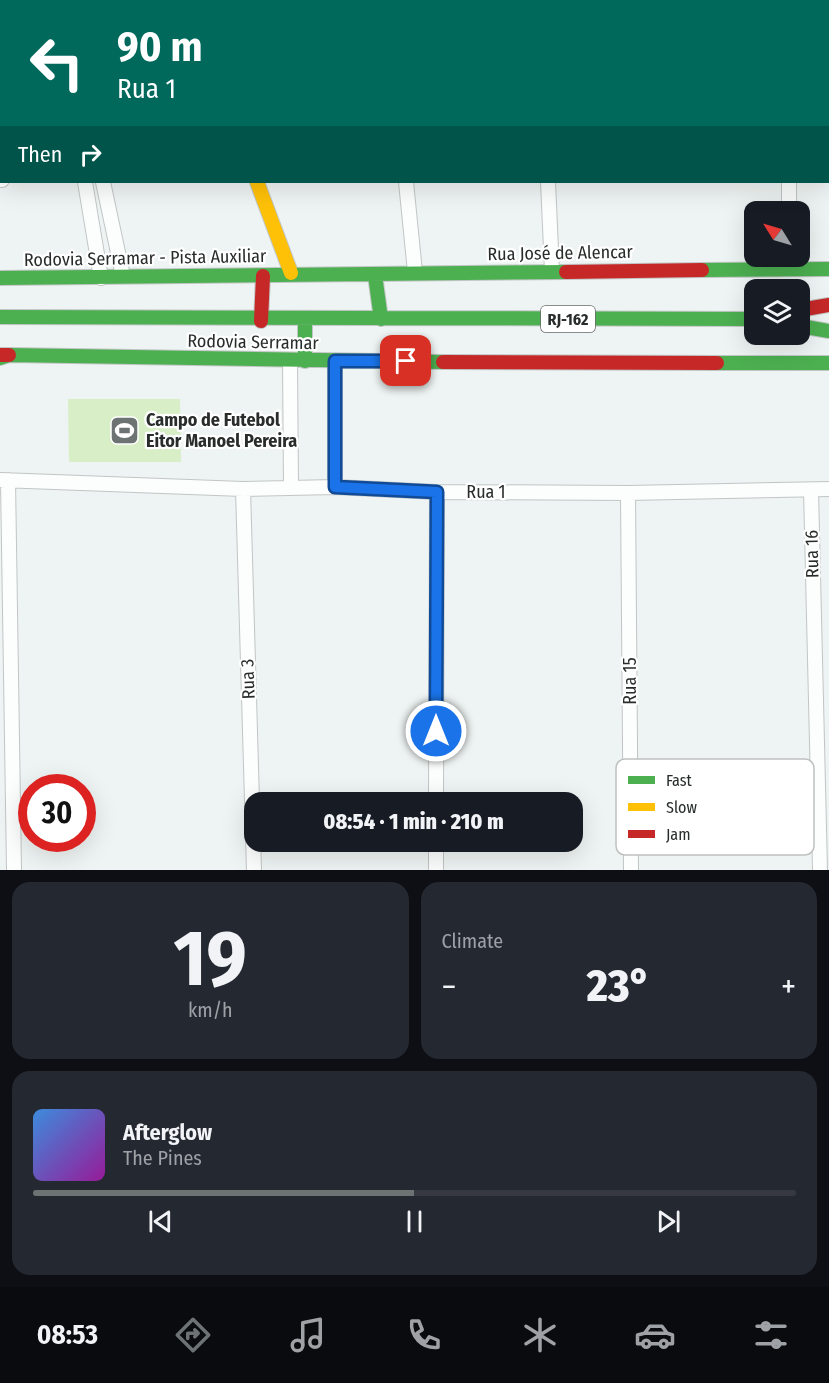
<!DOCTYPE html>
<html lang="en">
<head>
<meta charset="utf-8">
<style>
	:root { --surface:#171b24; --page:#242831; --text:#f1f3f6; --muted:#9ea1a6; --line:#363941; --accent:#6d7372 }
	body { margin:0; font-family:"Fira Sans Condensed",sans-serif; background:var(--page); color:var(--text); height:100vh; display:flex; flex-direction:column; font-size:22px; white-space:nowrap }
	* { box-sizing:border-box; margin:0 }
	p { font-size:20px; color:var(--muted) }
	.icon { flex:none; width:33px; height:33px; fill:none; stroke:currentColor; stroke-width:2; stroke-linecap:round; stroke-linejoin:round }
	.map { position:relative; height:870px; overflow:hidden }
	.sheet { display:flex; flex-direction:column; gap:12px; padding:12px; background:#0d0f14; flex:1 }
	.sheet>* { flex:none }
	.hud { position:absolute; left:0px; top:0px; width:830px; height:183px; box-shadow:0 6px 24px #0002; background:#00695c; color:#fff; overflow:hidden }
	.needle { width:39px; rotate:307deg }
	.controls { position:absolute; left:744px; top:201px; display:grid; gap:12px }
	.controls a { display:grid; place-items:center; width:66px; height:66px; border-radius:12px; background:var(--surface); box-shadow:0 6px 24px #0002; font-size:30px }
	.speed { position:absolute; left:18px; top:774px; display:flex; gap:12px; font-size:30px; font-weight:700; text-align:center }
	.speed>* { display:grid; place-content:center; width:78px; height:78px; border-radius:50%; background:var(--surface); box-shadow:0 6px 24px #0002; line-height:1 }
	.speed .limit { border:9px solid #d22; background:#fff; color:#111 }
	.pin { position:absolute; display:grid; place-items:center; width:51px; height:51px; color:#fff; margin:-26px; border-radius:12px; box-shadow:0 3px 9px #0006 }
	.me { position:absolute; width:66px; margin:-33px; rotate:0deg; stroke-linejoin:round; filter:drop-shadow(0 0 4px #0008) }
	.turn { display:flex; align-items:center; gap:21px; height:126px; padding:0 18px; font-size:27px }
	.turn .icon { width:78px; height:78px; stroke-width:2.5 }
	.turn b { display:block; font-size:42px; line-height:51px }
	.then { display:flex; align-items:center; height:57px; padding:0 18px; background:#0003; gap:12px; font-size:22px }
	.big { font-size:45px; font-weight:800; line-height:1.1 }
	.sheet .tile { flex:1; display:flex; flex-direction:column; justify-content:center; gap:9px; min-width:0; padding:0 21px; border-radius:18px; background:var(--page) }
	.sheet .dial { align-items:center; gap:0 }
	.dial b { font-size:78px; line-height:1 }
	.song { display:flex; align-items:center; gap:18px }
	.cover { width:72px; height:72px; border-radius:9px; background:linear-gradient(135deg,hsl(210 70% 55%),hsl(300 70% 35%)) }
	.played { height:6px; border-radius:3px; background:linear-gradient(90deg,var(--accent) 50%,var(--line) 50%) }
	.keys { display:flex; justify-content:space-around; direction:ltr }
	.heat { display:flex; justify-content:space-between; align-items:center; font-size:33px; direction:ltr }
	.sheet .tiles { flex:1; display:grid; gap:12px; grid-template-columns:1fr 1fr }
	.tile:last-child { grid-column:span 2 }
	.trip { position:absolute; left:244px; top:792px; width:339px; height:60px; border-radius:18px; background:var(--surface); box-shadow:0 6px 24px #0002; font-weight:800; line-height:60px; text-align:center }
	.menu { display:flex; height:96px; justify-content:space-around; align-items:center; background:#090b0e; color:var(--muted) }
	.menu .icon { width:42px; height:42px }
	.menu .selected { color:var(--accent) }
	.menu b { font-size:27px; color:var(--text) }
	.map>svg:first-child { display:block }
	.pitch { fill:#d8eec6 }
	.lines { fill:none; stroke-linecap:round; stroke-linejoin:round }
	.street-casing { stroke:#c1c6c5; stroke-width:16 }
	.fast-casing { stroke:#c1c6c5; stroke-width:16 }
	.slow-casing { stroke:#c1c6c5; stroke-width:16 }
	.jam-casing { stroke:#c1c6c5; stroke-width:16 }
	.street { stroke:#fcfdfd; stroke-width:14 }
	.fast { stroke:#4caf50; stroke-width:14 }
	.slow { stroke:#ffc107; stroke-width:14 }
	.jam { stroke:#c62828; stroke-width:14 }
	.route-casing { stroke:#114b97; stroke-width:15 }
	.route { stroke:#1a73e8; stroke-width:10 }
	.labels { text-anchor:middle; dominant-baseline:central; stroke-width:4.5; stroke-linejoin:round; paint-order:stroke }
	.shield { fill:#fff; stroke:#686c6b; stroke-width:1.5 }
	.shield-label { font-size:16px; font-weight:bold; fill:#282d2c }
	.street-label { font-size:18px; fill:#282d2c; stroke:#fff }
	.poi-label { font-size:18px; font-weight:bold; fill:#282d2c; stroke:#fff; text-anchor:start }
	.key { fill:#fff; stroke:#bec0c0; stroke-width:1.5 }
	.key-label { font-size:16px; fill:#282d2c }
</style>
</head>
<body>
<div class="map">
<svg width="829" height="870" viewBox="0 0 829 870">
	<rect width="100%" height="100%" fill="#eef4f3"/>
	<path class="pitch" d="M68,399H180L181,462H69Z"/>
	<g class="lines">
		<defs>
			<path id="street" d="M387,0V2
				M541,0V2
				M783,0V2
				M283,2L293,0
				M0,95H2
				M0,180H2
				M85,182L101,278
				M103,182L123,276
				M406,182L415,272
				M548,182L552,271
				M789,182V212
				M290,361L291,487
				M0,480L243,489L335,487L437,492L628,493L829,489
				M8,480L14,870
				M335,487V361
				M243,489L254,870
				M811,490L820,870
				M628,493L631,870
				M436,802L437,492
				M436,870V842"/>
			<path id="fast" d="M702,270L829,269
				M375,275L381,319
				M0,278L566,272
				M0,317L754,319
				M305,319V361
				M800,326L829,331
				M0,358L9,355L443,362
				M717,363H829"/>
			<path id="slow" d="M188,0V2
				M257,182L291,273"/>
			<path id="jam" d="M566,272L702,270
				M800,310L829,305
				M261,321L263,276
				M0,355H9
				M443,362L717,363"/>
		</defs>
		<use href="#street" class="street-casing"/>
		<use href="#fast" class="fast-casing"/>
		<use href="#slow" class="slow-casing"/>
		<use href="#jam" class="jam-casing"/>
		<use href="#street" class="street"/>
		<use href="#fast" class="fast"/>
		<use href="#slow" class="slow"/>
		<use href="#jam" class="jam"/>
	</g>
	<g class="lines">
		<defs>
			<path id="route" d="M406,361H335V487L437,492L436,731"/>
		</defs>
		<use href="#route" class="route-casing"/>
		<use href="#route" class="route"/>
	</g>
	<defs>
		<symbol id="stadium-square" viewBox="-11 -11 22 22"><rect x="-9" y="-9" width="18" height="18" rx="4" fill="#6d7372" stroke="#fff"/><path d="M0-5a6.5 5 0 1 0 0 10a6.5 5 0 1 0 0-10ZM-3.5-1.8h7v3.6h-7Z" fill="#fff"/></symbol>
	</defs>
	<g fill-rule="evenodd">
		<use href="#stadium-square" x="108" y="414" width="33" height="33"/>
	</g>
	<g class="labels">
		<rect class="shield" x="541" y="306" width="54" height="26" rx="4.5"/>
		<g class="shield-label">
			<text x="568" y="319">RJ-162</text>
		</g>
		<g class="street-label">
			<text transform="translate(560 253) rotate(-1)">Rua José de Alencar</text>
			<text transform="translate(145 258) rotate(-1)">Rodovia Serramar - Pista Auxiliar</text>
			<text transform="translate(253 342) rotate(1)">Rodovia Serramar</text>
			<text x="486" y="492">Rua 1</text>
			<text transform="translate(812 554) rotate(-91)">Rua 16</text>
			<text transform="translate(248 679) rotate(-92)">Rua 3</text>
			<text transform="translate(630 681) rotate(-90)">Rua 15</text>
		</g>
		<g class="poi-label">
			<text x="146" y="420">Campo de Futebol<tspan x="146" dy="21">Eitor Manoel Pereira</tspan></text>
		</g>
	</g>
	<rect x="616" y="759" width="198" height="96" rx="9" class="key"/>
	<rect x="628" y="776" width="27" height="8" fill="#4caf50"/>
	<rect x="628" y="803" width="27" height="8" fill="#ffc107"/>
	<rect x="628" y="830" width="27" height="8" fill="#c62828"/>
	<g class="key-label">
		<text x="666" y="786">Fast</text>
		<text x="666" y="813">Slow</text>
		<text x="666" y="840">Jam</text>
	</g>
</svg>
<div class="controls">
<a><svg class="needle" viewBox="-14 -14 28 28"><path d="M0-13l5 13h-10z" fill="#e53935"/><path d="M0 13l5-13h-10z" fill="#9ea1a6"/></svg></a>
<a><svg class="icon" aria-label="layers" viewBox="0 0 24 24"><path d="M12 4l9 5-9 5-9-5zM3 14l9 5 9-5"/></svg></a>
</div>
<div class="speed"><div class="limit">30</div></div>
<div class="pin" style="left:406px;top:361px;background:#d93025"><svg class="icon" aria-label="arrive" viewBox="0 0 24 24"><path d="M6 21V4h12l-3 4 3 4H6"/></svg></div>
<svg class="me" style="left:436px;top:731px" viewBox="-20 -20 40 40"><circle r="17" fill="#1a73e8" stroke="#fff" stroke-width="3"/><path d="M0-11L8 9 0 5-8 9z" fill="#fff"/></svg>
<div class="trip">08:54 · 1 min · 210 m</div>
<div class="hud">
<div class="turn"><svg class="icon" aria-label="left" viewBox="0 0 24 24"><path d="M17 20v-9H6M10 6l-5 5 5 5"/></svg><div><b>90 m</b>Rua 1</div></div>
<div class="then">Then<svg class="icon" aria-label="right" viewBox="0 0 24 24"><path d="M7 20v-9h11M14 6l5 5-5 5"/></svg></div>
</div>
</div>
<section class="sheet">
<div class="tiles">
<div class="tile dial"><b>19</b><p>km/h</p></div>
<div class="tile"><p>Climate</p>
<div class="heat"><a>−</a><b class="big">23°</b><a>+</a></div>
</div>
<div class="tile">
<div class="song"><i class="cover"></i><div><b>Afterglow</b><p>The Pines</p></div></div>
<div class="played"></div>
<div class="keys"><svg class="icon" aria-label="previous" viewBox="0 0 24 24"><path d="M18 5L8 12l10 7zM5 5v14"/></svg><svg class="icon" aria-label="pause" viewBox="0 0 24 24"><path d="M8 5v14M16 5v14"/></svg><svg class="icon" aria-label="next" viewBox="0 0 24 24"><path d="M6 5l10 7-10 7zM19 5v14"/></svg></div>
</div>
</div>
</section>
<nav class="menu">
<b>08:53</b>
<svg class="icon selected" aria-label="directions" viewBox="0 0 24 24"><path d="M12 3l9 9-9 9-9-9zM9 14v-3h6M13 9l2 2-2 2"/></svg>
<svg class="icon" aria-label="music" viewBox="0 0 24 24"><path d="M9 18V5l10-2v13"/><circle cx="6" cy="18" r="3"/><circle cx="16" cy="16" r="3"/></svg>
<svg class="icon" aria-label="phone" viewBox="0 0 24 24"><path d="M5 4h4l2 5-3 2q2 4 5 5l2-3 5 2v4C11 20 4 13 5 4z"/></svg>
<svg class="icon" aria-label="climate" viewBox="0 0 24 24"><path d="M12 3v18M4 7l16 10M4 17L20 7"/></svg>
<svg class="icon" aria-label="car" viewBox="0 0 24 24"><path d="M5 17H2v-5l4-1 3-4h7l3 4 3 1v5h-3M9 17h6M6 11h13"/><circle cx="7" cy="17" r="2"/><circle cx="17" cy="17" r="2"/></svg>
<svg class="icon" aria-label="filters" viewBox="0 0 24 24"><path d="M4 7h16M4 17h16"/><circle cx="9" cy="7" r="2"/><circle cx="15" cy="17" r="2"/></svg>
</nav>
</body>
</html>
